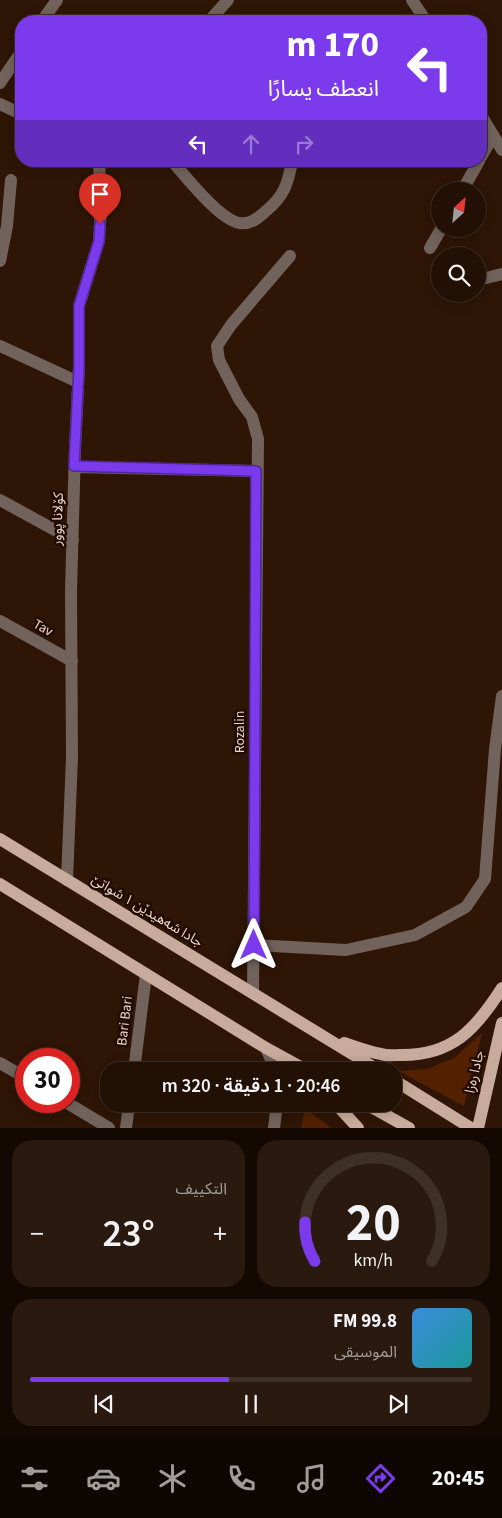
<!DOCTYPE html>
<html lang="ar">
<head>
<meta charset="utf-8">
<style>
	:root { --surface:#221004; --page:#2a190e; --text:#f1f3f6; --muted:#a29d9a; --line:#3f3026; --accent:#7c3aed }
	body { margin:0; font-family:"Source Sans 3","Noto Sans Arabic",sans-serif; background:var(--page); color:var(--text); direction:rtl; height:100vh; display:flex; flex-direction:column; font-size:19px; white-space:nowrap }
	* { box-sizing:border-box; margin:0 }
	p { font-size:16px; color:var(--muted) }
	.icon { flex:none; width:28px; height:28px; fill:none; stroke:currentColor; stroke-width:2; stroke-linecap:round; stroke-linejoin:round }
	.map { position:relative; height:1128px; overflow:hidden; direction:ltr }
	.side { display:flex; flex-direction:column; gap:12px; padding:12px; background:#130902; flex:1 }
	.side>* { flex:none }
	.guide { position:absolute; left:15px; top:15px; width:472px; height:152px; border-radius:20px; box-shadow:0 2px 12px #0003,0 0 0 1px var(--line); direction:rtl; background:#7c3aed; color:#fff; overflow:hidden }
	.needle { width:32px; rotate:27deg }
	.controls { position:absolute; left:431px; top:182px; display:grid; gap:10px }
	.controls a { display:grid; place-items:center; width:55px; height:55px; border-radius:50%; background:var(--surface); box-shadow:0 2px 12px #0003,0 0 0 1px var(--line); font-size:25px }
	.speed { position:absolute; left:15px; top:1048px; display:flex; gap:10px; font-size:25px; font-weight:700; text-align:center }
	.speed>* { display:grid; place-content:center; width:65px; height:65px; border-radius:50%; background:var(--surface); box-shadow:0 2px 12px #0003,0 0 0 1px var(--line); line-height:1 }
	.speed .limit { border:8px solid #d22; background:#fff; color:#111 }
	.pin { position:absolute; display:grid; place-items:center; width:42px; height:42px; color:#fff; margin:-51px -21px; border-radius:50% 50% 50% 0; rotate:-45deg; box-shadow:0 0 5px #0007 }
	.pin .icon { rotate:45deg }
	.me { position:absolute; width:55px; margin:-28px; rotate:0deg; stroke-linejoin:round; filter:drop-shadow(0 0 4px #0008) }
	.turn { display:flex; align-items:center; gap:18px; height:105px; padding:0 25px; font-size:22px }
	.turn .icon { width:65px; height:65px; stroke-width:2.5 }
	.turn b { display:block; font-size:35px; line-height:42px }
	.lanes { display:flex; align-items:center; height:48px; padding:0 25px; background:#0003; justify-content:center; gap:25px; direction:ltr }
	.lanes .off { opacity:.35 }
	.big { font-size:38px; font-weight:600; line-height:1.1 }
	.side .card { flex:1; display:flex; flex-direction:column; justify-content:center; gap:8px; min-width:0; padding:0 18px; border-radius:20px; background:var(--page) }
	.side .dial { align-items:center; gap:0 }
	.dial svg { height:130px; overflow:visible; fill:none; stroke:var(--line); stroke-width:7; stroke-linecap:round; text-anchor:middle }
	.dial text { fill:var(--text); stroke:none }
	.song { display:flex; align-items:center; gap:15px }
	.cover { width:60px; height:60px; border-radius:8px; background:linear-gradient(135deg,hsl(210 70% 55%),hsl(180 70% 35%)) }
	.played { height:5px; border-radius:2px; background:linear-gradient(90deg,var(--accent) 45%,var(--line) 45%) }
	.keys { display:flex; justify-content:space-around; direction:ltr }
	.heat { display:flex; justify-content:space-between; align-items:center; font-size:28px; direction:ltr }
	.side .tiles { flex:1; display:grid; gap:12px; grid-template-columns:1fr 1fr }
	.card:last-child { grid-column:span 2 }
	.trip { position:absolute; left:100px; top:1062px; width:302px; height:50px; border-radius:20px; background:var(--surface); box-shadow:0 2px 12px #0003,0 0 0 1px var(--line); font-weight:600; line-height:50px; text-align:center; direction:rtl }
	.menu { display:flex; height:80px; justify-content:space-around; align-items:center; background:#0e0602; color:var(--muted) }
	.menu .icon { width:35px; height:35px }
	.menu .active { color:var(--accent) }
	.menu b { font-size:22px; color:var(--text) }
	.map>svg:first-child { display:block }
	.green { fill:#542100 }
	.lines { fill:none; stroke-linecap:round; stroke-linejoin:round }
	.minor { stroke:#71635c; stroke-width:12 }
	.major { stroke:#c8ab9c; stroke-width:12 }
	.route-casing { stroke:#51269a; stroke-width:12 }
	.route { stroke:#7c3aed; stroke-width:9 }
	.labels { text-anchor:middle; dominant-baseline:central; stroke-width:5; stroke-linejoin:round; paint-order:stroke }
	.street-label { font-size:14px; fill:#e9d7ce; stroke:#230b01 }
</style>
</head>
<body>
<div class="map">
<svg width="502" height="1128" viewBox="0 0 502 1128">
	<rect width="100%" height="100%" fill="#2e1506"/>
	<path class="green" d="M482,1033L464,1106L398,1071L427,1069L454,1058Z
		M305,1109L329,1126L331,1128H301Z"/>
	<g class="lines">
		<path class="minor" d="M412,0L426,21
			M42,21L57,0
			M209,21L228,0
			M0,83L21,52
			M0,104L21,114
			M481,115L502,150
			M481,157L493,136
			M172,161C187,178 218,218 239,223C251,225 259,217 266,211C284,196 288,184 292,161
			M462,191L479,161
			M430,248L441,229
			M0,261L7,226L11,180
			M486,278L502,274
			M0,346L78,382
			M75,467L256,471
			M0,500L73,540
			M0,621L72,661
			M67,880L72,757L71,591L75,449L79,367V306L99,241L101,207L99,161
			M254,945L346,950L415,935L466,907L485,879L495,749L502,696
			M253,993L258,439L252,417L239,399L219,360L217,346L231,325L290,256
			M266,1048L276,1071
			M0,1063L26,1078
			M134,1071L146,974
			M64,1101L109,1128
			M126,1128L129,1104
			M274,1128L277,1104"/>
		<path class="major" d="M0,839L380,1071
			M0,884L266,1048L308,1071
			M344,1043C356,1047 369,1052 381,1054C387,1056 394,1055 400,1055C452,1056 476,1029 502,988
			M394,1080L471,1128
			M336,1104L358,1128
			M366,1104L409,1128
			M478,1128L502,1023"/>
	</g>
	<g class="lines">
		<defs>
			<path id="route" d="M100,224L99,241L79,306V367L74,466L256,471L254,945"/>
		</defs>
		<use href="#route" class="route-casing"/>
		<use href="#route" class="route"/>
	</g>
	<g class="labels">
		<g class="street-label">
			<text transform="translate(58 519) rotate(-88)">کۆلانا پوور</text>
			<text transform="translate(43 628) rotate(29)">Tav</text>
			<text transform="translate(240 732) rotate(-90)">Rozalin</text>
			<text transform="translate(147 911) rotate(31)">جادا شەهیدێن ١ شواتێ</text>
			<text transform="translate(125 1021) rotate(-83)">Bari Bari</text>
			<text transform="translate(475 1072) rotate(-77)">جادا ره‌زا</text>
		</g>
	</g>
</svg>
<div class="controls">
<a><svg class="needle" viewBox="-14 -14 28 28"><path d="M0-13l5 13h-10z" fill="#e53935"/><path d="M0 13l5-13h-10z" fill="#a29d9a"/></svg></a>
<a><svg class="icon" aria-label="search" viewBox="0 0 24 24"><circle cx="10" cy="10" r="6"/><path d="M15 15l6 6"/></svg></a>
</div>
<div class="speed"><div class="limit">30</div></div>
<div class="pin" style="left:100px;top:224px;background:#d93025"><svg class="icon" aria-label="arrive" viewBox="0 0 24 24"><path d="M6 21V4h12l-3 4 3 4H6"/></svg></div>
<svg class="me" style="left:254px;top:945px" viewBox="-20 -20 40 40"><path d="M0-17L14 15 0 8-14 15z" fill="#7c3aed" stroke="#fff" stroke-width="4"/></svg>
<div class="trip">20:46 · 1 دقيقة · 320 m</div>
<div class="guide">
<div class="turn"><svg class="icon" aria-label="left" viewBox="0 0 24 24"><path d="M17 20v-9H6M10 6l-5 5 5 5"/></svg><div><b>170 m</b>انعطف يسارًا</div></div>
<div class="lanes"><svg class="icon" aria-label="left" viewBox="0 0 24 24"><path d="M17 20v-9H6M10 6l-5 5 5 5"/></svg><svg class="icon off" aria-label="ahead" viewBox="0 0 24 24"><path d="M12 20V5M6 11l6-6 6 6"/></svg><svg class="icon off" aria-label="right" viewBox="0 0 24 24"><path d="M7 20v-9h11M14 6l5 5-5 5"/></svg></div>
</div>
</div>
<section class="side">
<div class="tiles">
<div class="card dial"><svg viewBox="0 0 100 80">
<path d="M14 69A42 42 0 1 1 86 69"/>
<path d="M14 69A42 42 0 0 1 8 45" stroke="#7c3aed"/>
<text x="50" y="56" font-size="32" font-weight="700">20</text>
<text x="50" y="72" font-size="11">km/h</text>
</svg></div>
<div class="card"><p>التكييف</p>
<div class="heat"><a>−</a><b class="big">23°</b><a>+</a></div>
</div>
<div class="card">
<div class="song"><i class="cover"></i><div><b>99.8 FM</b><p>الموسيقى</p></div></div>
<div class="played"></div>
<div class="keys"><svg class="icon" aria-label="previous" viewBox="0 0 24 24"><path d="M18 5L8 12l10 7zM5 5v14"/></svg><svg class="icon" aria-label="pause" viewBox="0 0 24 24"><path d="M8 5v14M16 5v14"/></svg><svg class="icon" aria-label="next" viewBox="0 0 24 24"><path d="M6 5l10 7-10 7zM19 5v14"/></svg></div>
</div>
</div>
</section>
<nav class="menu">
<b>20:45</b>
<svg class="icon active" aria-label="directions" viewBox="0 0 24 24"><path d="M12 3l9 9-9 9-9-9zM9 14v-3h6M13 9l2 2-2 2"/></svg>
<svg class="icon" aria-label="music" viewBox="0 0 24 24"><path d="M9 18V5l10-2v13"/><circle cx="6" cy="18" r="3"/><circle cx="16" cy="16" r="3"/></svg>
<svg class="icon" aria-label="phone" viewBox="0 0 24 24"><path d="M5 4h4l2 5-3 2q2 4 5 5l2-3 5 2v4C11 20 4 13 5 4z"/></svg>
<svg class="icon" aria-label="climate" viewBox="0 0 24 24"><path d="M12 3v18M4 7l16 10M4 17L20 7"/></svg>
<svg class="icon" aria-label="car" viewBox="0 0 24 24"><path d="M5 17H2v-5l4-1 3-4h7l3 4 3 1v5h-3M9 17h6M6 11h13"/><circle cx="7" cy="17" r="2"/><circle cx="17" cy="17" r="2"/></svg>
<svg class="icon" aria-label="filters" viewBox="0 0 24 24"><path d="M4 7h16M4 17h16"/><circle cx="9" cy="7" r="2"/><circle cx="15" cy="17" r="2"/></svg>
</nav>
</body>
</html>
